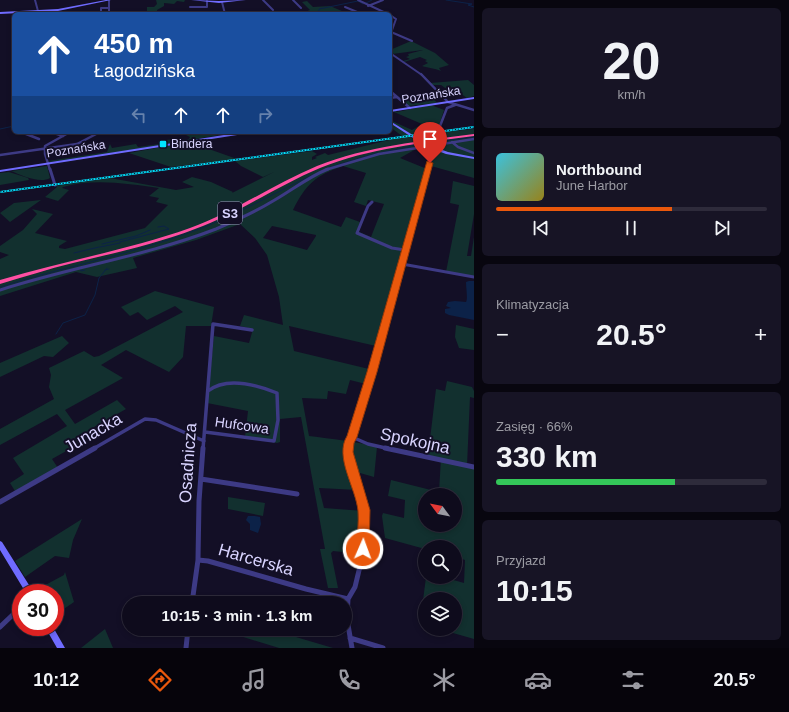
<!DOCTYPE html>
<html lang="pl">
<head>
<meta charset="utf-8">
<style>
	:root { --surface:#0e0b1c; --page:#171425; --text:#f1f3f6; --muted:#9b9ba3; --line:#2e2b3b; --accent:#ea580c }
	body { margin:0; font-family:Helvetica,sans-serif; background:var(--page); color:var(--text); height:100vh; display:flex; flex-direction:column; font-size:15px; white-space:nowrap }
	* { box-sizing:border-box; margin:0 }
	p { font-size:13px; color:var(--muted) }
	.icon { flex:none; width:22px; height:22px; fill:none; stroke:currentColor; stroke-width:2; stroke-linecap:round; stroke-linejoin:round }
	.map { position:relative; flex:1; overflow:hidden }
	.details { display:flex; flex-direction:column; gap:8px; padding:8px; background:#08060f; width:315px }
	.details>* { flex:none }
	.hud { position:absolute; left:12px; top:12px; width:380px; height:122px; border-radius:6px; box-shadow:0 2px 6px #0003,0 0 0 1px var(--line); background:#1a4fa0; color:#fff; overflow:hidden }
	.needle { width:26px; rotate:302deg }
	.tools { position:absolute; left:418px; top:488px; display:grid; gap:8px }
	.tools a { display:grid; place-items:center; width:44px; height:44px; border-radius:50%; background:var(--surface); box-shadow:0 2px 6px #0003,0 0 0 1px var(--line); font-size:20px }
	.speed { position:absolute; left:12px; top:584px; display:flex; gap:8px; font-size:20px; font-weight:700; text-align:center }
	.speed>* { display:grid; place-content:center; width:52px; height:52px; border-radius:50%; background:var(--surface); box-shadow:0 2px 6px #0003,0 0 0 1px var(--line); line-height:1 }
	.speed .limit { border:6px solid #d22; background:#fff; color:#111 }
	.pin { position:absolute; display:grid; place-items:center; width:34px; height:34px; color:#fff; margin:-41px -17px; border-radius:50% 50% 50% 0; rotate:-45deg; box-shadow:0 0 4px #0007 }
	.pin .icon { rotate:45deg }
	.me { position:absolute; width:44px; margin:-22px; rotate:2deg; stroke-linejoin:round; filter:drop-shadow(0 0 3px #0008) }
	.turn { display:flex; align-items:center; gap:14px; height:84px; padding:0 16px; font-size:18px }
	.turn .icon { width:52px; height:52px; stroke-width:2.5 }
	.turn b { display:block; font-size:28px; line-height:34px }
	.lanes { display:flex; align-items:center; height:38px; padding:0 16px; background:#0003; justify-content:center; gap:20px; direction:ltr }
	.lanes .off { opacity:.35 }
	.big { font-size:30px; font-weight:800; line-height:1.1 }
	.details .tile { flex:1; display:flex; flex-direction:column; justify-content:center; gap:6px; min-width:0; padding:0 14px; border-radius:6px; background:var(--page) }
	.details .dial { align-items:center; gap:0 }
	.dial b { font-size:52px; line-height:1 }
	.song { display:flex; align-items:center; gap:12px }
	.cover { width:48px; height:48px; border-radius:6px; background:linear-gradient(135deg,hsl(190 70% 55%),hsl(50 70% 35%)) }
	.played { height:4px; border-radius:2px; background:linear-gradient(90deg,var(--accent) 65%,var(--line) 65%) }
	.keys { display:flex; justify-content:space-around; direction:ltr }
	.heat { display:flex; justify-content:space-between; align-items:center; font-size:22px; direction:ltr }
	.charge { height:6px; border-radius:3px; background:linear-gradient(90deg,#34c759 66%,var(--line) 0) }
	.trip { position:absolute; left:122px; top:596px; width:230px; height:40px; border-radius:20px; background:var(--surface); box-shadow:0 2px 6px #0003,0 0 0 1px var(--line); font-weight:800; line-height:40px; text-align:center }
	.tabs { display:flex; height:64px; justify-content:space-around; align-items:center; background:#06040b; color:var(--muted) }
	.tabs .icon { width:28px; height:28px }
	.tabs .current { color:var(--accent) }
	.tabs b { font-size:18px; color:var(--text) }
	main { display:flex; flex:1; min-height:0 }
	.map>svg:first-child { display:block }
	.green { fill:#12302f; fill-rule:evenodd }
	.water { fill:#0c2248 }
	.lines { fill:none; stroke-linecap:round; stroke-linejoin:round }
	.stream { stroke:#0c2248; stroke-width:1 }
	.street-far4 { stroke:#3d3a85; stroke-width:2 }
	.street-far3 { stroke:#3d3a85; stroke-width:2.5 }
	.street-far2 { stroke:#3d3a85; stroke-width:3 }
	.street-far1 { stroke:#3d3a85; stroke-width:3.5 }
	.street { stroke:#3d3a85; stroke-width:5 }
	.secondary { fill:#6f6bff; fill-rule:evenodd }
	.highway { fill:#ff4fa3; fill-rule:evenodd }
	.rail-casing { stroke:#00e5ff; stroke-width:2 }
	.rail { stroke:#130f26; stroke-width:1; stroke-dasharray:1.5; stroke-linecap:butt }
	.route { fill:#ea580c; stroke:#983908 }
	.poi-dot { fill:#00e5ff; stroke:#130f26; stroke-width:1.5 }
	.labels { text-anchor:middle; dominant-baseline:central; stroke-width:4; stroke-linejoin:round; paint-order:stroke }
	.far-street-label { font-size:12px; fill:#d9d4ff; stroke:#130f26 }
	.far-poi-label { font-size:12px; fill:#d9d4ff; stroke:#130f26; text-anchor:start }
	.shield { fill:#130f26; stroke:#9e99be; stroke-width:1 }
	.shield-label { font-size:13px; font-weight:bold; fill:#d9d4ff }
	.street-label { font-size:14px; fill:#d9d4ff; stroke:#130f26 }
	.near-street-label { font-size:17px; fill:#d9d4ff; stroke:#130f26 }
</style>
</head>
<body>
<main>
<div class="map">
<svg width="474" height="648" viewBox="0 0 474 648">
	<rect width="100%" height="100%" fill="#130f26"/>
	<path class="green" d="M156,0H185L184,2L177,1L174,4L164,3V6L157,10V14H137V12H147V7H154L157,4Z
		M307,1L313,7L330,6L349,14H310L305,12L310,10L302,2Z
		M411,41L435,53L449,65L439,68L441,71C434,68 429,68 422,66L428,63L425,61L427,60L420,57L404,62L403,61L410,59L406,57L409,56L408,54L423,50L392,54L390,53V50Z
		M468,80L474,85V96L467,98L457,91L451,92L441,85H433L430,83Z
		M438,93L442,97L433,98L437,103L408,106L402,102L426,95L430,96L429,95Z
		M431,105L444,110L437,132L422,134L474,129V178L431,166L433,162L429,161L427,154L416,149L400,158L427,169L376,346L381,348L370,385L350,380L346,394L328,391L327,399L302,398L309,436C332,439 355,441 377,447L374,477L353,471L358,490L319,488L324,508L364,511L362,554L333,551L331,553L338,588H328L320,549H325L301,417L280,419V442L277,443L245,437L248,411L207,403L214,336L249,343L253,329L240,326L244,315L283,325L279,297L267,255L255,238L240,224L196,240L133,258L137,268L97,277L76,272L0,296V259L9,255L0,252V246L23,230L37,214L32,209L53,214L35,233L67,241L59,246V248L65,249L145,228L168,205L156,202L159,198L149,196L159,188C129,184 94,178 63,187L62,188L69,190L58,201L45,197L57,187L56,186L110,178L176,190L194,187L182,182L192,177L211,182L233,192L232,193L274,172L263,177L241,166L235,161L312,151L317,154L312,157V160L317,158L315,157L325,153L328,155L389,140L387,139L402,136L390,127V120L412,130L422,124L394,112H395L390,111H396L397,112ZM343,166L366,173L354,202L366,206L368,200L384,204L371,237L357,231L360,222L346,217L341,227L293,210C306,184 316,175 343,166ZM272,226L316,235V236L307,250L263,238ZM289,326L376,346L369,369L294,351Z
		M180,132H194L199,135L215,132H238L184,141L182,140L189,139L190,137Z
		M174,139L180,141L176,143L174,141L175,143L51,162L48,161L107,152L110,144L112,148L136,144L138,147L159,144L158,141Z
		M206,139L209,140L192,143L237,159L171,167L129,153Z
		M47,166L50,178C40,184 21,175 11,171Z
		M9,172L28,178L29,180L0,185V173Z
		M453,181L474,186V214L467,256H471L474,237V277L446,272L459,205L450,203Z
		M41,200L10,222L0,213L14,203Z
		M155,291L214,307L211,326H186L183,357L169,372L126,350L101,365L123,378L65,410L75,424L117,400L126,409L94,427L93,431L80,438L77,445L52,459L58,468L15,491L10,483L24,474L13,458L67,426L57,414L0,445V429L54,399L49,387L51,375L49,368L84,351L94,357L99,356L183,312L175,306L147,320L138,312L130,316L121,307Z
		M456,325L474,329V350L459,348L455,337Z
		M62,336L69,343L53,357L44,356L0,377V363Z
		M447,381L472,387L474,391V398L470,397L467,466L474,468V639L439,629H455V599H425V625L420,624L426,577H443L464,583L465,560L455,557V547H425V549L385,538L382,516L383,513L404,518L405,500L388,496L391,480L439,492L441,458L428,456L436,389L445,391ZM425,495H455V525H425Z
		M228,497L265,503L263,516L228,509Z
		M82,519L73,540L69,558L55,556L25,577L15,561Z
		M65,572L74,602L55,615V593H38L36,590L64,575Z
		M105,629L113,648H81Z
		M239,629H269L333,648H279L237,635Z"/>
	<path class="water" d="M469,281H474V320L449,315L445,313V309L451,308L446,306L448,302L455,301L466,302C468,299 466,288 466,282Z
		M248,516H255L260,517L261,524L258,533L250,530V524L246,520Z"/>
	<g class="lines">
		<path class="stream" d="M446,0L472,4L468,5L474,7
			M366,3L372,0
			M309,14L319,11V9L358,1L363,4
			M12,111L14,110
			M0,129L14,126
			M427,143L474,137
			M420,144H424
			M380,153L416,145
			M328,168L377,153
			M120,242L169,229L164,226L158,227
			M102,244L136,236L150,230
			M100,247L120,243
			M74,253L99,247
			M80,269L81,271L85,270
			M105,270L109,269
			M0,287C63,267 129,255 191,232C234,217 273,193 315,174
			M56,334L63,323L85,315L95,295L99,278L107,268"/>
		<path class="street-far4" d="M35,0L38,11
			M109,0V14
			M263,0L273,10
			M293,0L301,8
			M358,0L388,14
			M222,2L225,14
			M368,6L383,0
			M190,7H207V1
			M345,7L362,14
			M101,14V8H109
			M390,15L396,19L390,36
			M391,32L412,41
			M390,53L422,75"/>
		<path class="street-far3" d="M421,74L448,102L474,110
			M390,91L410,108
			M390,98L397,97
			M440,126L447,108L455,105
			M21,132L39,139
			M51,132L63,136
			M452,142L458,147L474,153
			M416,146L428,153L431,158L428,170
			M0,155L77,144L100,132
			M50,170L45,154V146L70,132
			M325,170L379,154L474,139"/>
		<path class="street-far2" d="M50,169L55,185
			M372,202L368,206L357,233L392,248L405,250
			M402,264L474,277
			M0,290C71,267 146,256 216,229C235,221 255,212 273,201C291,191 308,177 328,169
			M394,293L428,169"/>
		<path class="street-far1" d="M205,432L274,441L278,420L277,393C257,385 227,376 208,391
			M352,437L368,444L390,449
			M93,449L145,419L156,420L204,441
			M203,449L213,324L252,330
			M348,449L379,349L395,292"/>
		<path class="street" d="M348,448L347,452L364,511L362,558L355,587L348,599L347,619L352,648
			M385,448L474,467
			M201,479L297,494
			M0,502L95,448
			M198,560L208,561L306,589L348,599
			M192,603L198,560L199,501L203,448
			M0,627L21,607
			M350,638L383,648
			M186,648L188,629"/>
		<path class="secondary" d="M106,0H111L58,11L0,14V12L58,9Z
			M191,0L219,1L246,0L219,3Z
			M474,97V99L390,112V110Z
			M390,121L429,145L448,152L474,157V159L446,154L427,147L390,123Z
			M243,132H252L250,133L0,172V170Z
			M0,541L2,542L34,593H26L0,550Z
			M45,627H53L65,648H57Z"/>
		<path class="highway" d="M474,134V136C423,143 369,148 320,168C277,186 239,213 195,229C156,244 114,253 73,263C48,269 24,277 0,284V280C63,261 128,250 190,228C234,212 274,184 317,166C367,146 422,141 474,134Z"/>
		<defs>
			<path id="rail" d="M0,192L474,127"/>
		</defs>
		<use href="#rail" class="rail-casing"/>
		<use href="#rail" class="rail"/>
	</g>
	<path class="route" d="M427,161L433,163L377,372L357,437L354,443L353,452L370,510L369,549L367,553L363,555L358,553L356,549C357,536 359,523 358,511C356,488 334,457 347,436L367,372Z"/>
	<rect class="poi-dot" x="159" y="140" width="8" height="8" rx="2"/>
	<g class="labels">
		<g class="far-street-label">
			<text transform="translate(431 95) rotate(-9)">Poznańska</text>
			<text transform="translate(76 149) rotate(-9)">Poznańska</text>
		</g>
		<g class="far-poi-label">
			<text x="171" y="144">Bindera</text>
		</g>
		<rect class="shield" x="218" y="202" width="24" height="22" rx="3"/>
		<g class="shield-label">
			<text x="230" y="213">S3</text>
		</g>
		<g class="street-label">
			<text transform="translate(242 425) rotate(8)">Hufcowa</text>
		</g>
		<g class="near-street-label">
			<text transform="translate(93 433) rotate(-30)">Junacka</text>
			<text transform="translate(415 441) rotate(12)">Spokojna</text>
			<text transform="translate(188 463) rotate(-86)">Osadnicza</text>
			<text transform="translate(256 560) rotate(16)">Harcerska</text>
		</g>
	</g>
</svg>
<div class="tools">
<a><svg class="needle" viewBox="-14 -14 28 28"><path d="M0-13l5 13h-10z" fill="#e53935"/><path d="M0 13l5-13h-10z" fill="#9b9ba3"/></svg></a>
<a><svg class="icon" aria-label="search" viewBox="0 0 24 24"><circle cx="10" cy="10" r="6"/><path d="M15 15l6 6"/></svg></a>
<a><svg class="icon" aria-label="layers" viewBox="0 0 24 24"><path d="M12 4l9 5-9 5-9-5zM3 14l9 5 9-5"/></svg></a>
</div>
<div class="speed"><div class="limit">30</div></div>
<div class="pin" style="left:430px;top:163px;background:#d93025"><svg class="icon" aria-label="arrive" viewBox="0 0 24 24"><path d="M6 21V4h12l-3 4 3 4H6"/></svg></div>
<svg class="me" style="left:363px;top:549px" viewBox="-20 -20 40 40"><circle r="17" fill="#ea580c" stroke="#fff" stroke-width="3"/><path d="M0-11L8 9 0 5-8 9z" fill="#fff"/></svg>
<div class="trip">10:15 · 3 min · 1.3 km</div>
<div class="hud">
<div class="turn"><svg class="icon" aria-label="ahead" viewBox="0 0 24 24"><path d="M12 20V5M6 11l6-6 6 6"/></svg><div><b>450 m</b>Łagodzińska</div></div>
<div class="lanes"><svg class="icon off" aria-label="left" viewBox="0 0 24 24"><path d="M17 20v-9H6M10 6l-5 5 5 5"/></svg><svg class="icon" aria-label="ahead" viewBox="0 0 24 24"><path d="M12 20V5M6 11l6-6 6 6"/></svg><svg class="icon" aria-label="ahead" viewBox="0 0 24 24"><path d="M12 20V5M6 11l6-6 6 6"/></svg><svg class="icon off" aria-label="right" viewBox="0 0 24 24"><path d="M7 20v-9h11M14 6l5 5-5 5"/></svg></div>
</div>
</div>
<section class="details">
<div class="tile dial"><b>20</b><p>km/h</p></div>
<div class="tile">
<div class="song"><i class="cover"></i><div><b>Northbound</b><p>June Harbor</p></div></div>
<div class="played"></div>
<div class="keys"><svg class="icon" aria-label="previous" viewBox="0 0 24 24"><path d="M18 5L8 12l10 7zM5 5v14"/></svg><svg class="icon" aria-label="pause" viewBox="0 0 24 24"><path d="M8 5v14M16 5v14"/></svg><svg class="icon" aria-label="next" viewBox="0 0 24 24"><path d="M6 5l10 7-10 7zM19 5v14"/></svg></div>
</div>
<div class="tile"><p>Klimatyzacja</p>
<div class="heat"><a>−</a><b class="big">20.5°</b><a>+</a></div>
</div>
<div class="tile"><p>Zasięg · 66%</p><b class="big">330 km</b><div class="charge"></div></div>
<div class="tile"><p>Przyjazd</p><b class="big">10:15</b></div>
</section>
</main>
<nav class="tabs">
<b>10:12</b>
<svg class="icon current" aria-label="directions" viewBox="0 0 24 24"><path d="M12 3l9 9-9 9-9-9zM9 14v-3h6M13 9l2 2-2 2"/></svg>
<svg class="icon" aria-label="music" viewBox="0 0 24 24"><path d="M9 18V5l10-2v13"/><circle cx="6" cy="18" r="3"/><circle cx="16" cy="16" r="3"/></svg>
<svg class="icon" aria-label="phone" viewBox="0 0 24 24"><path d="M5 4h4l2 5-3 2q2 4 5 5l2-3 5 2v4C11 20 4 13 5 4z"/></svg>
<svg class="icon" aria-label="climate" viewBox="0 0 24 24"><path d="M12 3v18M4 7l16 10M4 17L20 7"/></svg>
<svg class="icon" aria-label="car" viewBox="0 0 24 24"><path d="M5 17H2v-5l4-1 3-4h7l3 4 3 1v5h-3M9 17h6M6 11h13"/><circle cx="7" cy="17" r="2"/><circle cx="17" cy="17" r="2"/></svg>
<svg class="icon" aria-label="filters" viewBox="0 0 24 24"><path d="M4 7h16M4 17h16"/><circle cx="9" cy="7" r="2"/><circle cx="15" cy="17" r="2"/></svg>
<b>20.5°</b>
</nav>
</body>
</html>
